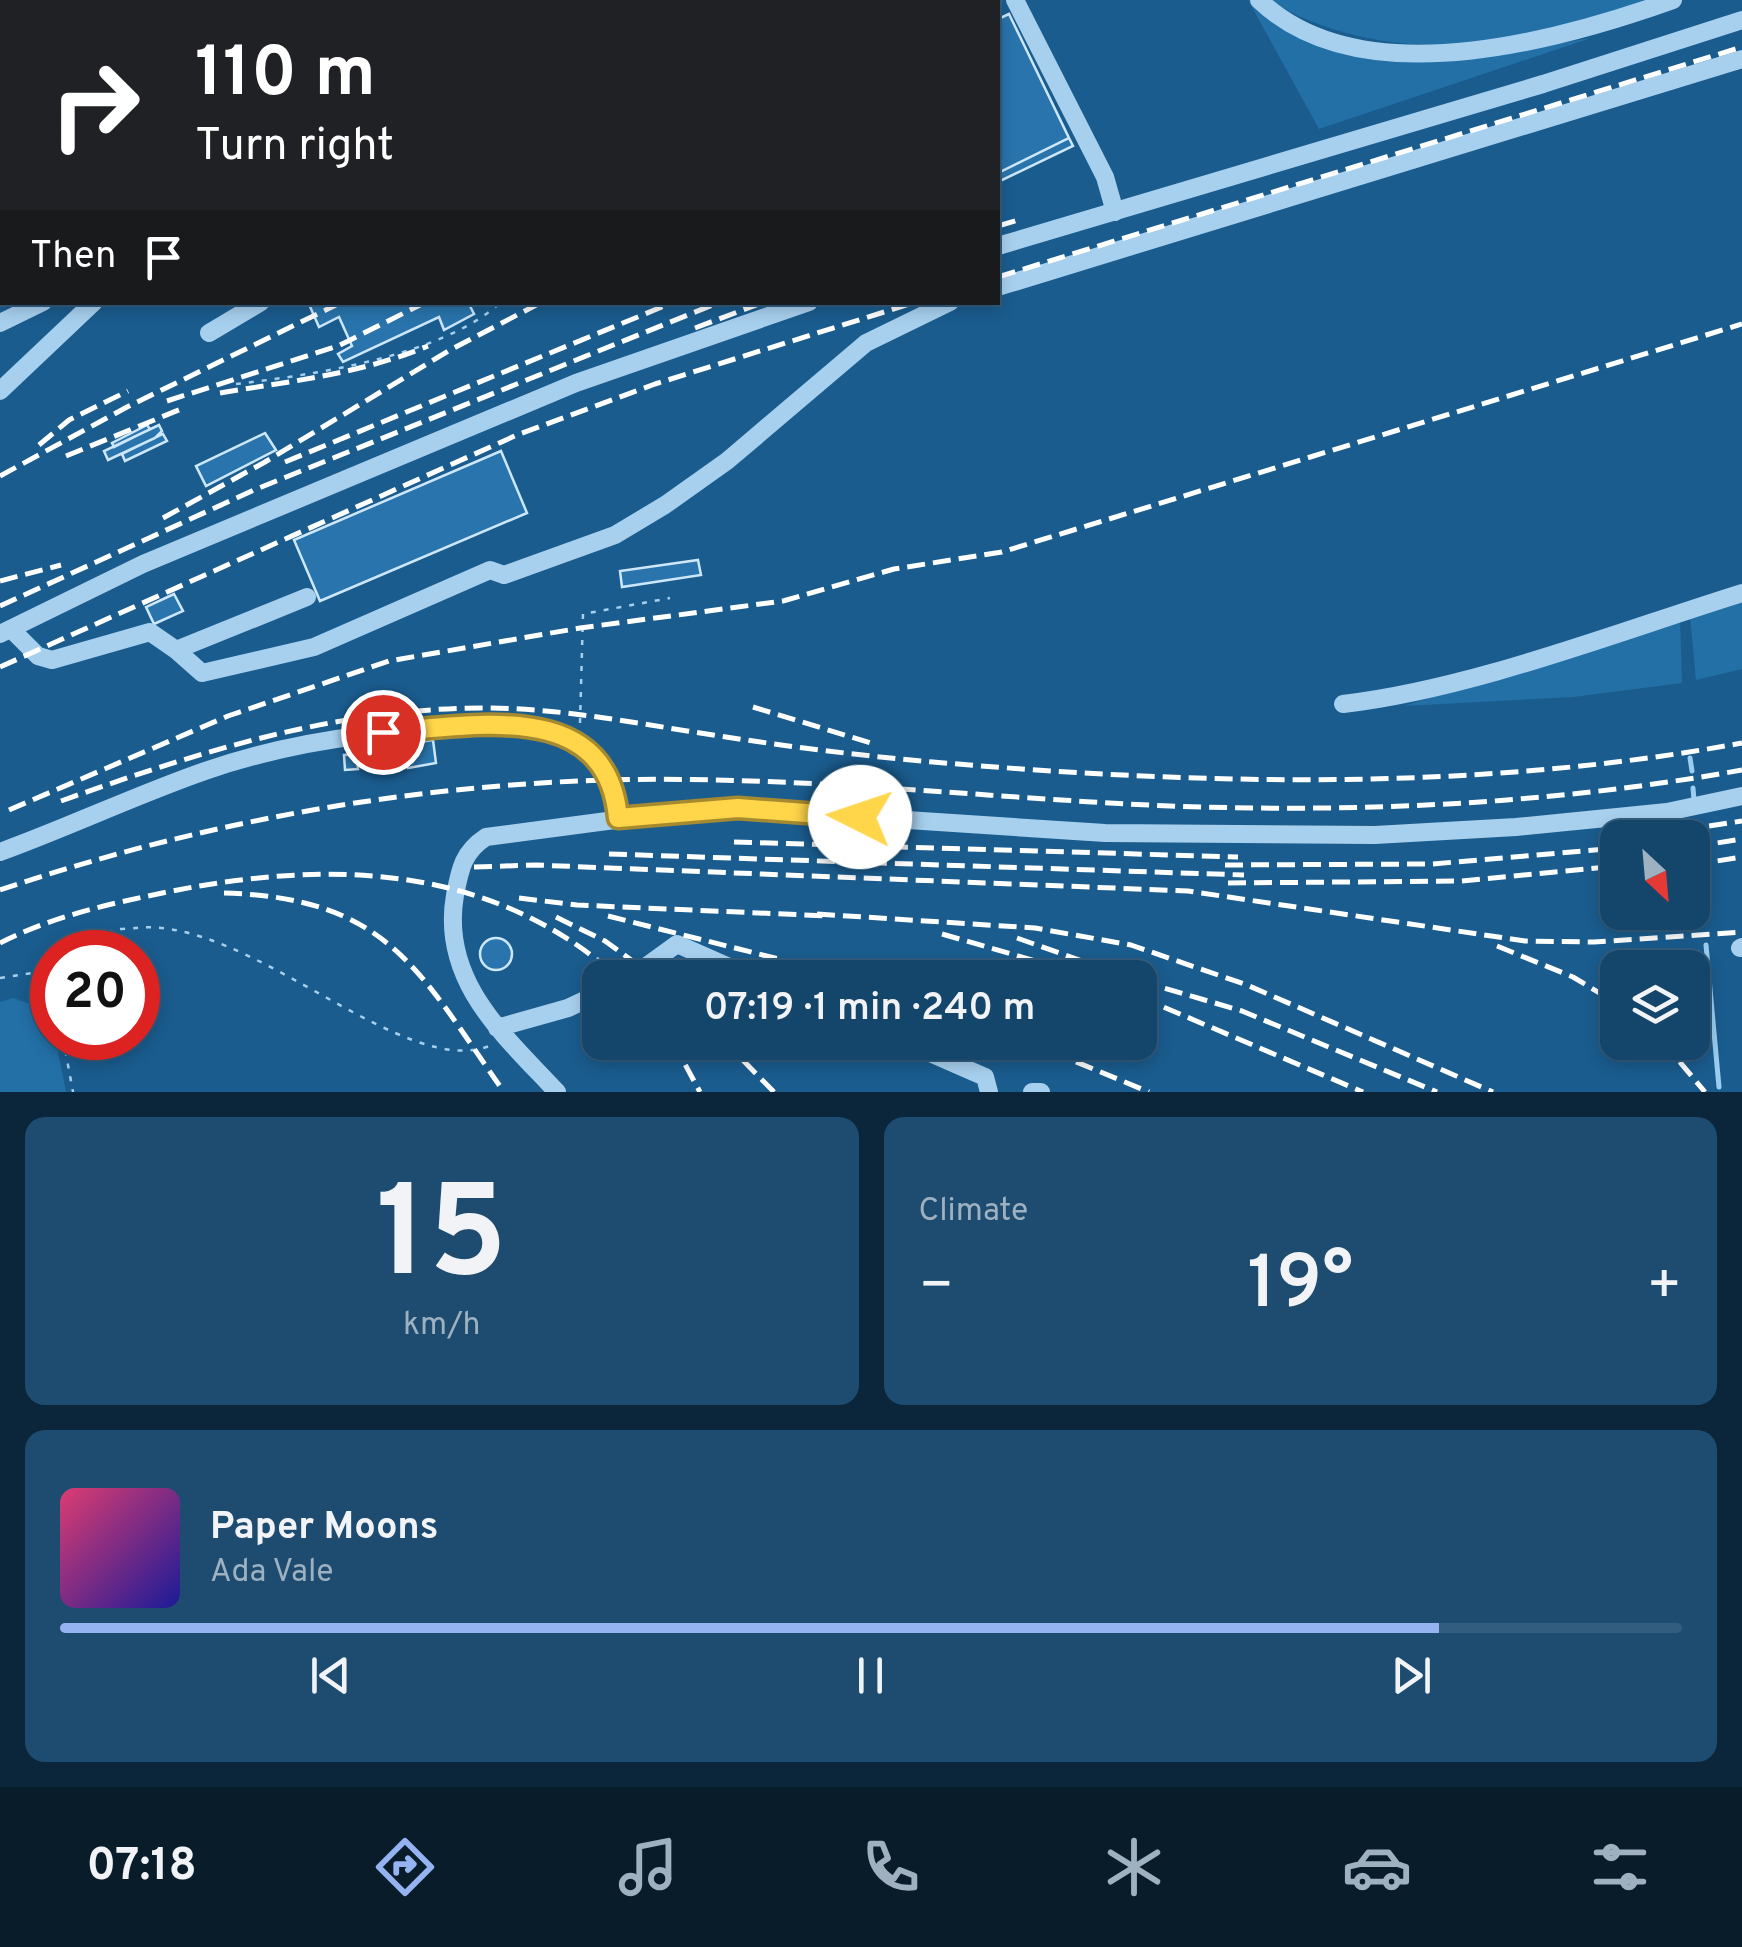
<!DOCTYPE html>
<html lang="en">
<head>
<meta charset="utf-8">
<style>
	:root { --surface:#14456a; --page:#1d4c70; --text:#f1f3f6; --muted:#9db1c1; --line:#335d7e; --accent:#95b2f1 }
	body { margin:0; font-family:Overpass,sans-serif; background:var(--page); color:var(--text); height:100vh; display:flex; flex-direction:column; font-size:38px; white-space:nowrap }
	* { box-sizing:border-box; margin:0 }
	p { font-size:32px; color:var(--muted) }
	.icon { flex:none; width:55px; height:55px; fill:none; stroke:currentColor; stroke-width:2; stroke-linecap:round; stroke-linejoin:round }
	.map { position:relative; height:1092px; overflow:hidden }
	.side { display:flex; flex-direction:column; gap:25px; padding:25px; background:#0b263a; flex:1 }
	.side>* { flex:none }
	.top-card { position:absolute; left:0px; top:0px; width:1000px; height:305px; box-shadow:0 5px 15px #0003,0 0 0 2px var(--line); background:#202124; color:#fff; overflow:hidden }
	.needle { width:65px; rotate:154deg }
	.buttons { position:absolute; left:1600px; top:820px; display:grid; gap:20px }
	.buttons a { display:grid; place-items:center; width:110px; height:110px; border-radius:20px; background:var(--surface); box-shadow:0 5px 15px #0003,0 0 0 2px var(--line); font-size:50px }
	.speed { position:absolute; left:30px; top:930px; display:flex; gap:20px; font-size:50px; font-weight:700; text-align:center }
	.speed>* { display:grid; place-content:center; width:130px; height:130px; border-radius:50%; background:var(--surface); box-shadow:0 5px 15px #0003,0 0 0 2px var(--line); line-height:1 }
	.speed .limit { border:15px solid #d22; background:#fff; color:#111 }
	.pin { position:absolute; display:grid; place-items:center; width:85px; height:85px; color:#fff; margin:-42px; border:5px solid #fff; border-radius:50%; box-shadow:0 2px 10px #0007 }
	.me { position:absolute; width:110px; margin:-55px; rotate:274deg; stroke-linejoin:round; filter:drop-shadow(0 0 8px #0008) }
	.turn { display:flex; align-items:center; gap:35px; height:210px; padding:0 30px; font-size:45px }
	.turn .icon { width:130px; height:130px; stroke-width:2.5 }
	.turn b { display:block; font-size:70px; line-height:85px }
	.then { display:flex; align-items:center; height:95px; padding:0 30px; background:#0003; gap:20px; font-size:38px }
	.big { font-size:75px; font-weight:600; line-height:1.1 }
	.side .widget { flex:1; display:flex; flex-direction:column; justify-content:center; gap:15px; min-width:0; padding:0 35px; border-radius:20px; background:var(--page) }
	.side .dial { align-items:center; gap:0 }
	.dial b { font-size:130px; line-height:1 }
	.song { display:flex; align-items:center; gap:30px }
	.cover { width:120px; height:120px; border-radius:15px; background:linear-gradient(135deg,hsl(340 70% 55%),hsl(240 70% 35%)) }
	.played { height:10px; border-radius:5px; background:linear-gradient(90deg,var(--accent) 85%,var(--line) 85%) }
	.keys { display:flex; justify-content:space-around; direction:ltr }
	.heat { display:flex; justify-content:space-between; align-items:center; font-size:55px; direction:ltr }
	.side .tiles { flex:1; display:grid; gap:25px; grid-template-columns:1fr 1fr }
	.widget:last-child { grid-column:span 2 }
	.trip { position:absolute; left:582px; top:960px; width:575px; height:100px; border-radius:20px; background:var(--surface); box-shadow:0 5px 15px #0003,0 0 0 2px var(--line); font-weight:600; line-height:100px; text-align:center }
	.tabs { display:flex; height:160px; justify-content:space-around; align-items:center; background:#081c2a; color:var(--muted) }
	.tabs .icon { width:70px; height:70px }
	.tabs .current { color:var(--accent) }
	.tabs b { font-size:45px; color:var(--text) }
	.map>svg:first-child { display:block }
	.green { fill:#2370a7 }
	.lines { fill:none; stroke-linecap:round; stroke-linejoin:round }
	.stream { stroke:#9acdf0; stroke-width:5 }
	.building { fill:#2974ac; stroke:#cde7fa; stroke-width:2.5 }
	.path { stroke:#a7d0ee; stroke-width:2.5; stroke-dasharray:5 8; stroke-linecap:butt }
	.minor { stroke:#a7d0ee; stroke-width:18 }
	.rail { stroke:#fff; stroke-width:5; stroke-dasharray:18 8; stroke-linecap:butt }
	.route-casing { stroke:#a68a30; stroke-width:25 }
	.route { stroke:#ffd54a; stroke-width:18 }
</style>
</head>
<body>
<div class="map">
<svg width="1742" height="1092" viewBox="0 0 1742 1092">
	<rect width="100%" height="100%" fill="#1a5c8e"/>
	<path class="green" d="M1248,0L1268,15L1340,44L1517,50L1591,38L1319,129Z
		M1269,0H1646C1613,11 1578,27 1544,35C1453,55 1348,49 1269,0Z
		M1742,601V669L1696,680L1690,617Z
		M1680,618L1682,683L1573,697L1404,706Z
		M13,998L30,1004L52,1021L66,1092H0V1002Z"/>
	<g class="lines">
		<path class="stream" d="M1690,758L1692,771
			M1693,788L1694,800
			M1700,875L1703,915
			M1706,945L1719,1087"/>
	</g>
	<path class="building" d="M1009,14L1069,138L998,173V19Z
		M1069,138L1073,146L998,182V173Z
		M468,302L474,314L444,330L439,317L343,362L338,354L352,346L339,317L319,327L308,302Z
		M147,425L150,429L114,447L112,443Z
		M159,425L162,431L155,438L108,460L104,451Z
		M265,433L276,450L206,486L196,466Z
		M163,434L167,441L125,461L122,454Z
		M501,451L527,513L320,601L294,540Z
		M698,560L701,575L622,587L620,571Z
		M174,594L183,611L154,624L146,607Z
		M433,740L436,763L408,768L404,744Z
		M356,754L358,769L345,770L344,755Z
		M480 954a16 16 0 1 1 32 0a16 16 0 1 1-32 0Z"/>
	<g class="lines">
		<path class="path" d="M236,384C312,375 443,356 501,302
			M580,723L583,614L670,598
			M90,952C96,947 104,934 112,931C117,928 129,929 135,928C249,915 404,1083 492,1045
			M0,978L52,970
			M63,1038L73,1092"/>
		<path class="minor" d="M1015,0L1105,177L1115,212
			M1259,0C1361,97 1558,41 1673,0
			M902,2L907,0
			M998,246L1543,84L1742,20
			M998,287L1742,59
			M0,323L43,302
			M209,333L261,302
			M0,391L94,302
			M11,629L38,656L52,660L150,632L176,650L307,597
			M0,634L143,564L576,383L809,302
			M176,650L202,673L314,647L490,570L504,575L615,535L665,505L727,461L866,343L950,302
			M1343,704C1472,689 1617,632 1742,593
			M0,852C69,827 136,795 205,771C292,741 383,729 475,728C550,727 610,727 618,818
			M1740,948L1742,947
			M630,978L677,944L754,978
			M497,1028L568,1008L600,993
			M905,1042L985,1077L989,1092
			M557,1092C504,1035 440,981 455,895C460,869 463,852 486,837L675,812L738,809L1105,833L1375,835L1516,827L1667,812L1742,796
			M1032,1092H1041"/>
		<path class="rail" d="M877,2L882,0
			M998,226L1018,220
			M998,277L1742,47
			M695,328L764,302
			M220,393C292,381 360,374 428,346
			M167,401L338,346L426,302
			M39,445L69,420L128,391
			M66,456L186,407
			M285,462L674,302
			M0,476L127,407L342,302
			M163,518L265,462L450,350L542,302
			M0,581L61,565
			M0,606L254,490L720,302
			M0,667L517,435L655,384L916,302
			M753,707L874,744
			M61,801C198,752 337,708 484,708C552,708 620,720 687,731C769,744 851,755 933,762C1202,785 1475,792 1742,743
			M9,810L228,716L389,661L580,628L783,601L894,569L1002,552L1742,324
			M1632,838L1742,821
			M734,842L1238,857
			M1692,847L1742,839
			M609,854L1244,875
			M1225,865L1432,864L1618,848
			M1692,865L1742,857
			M474,867L536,865L1188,891L1525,941L1594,942L1742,932
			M1228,883L1461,881L1618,866
			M0,890C195,824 400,786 606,780C795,775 982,798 1170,806C1362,813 1553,804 1742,770
			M224,893C389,898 418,970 504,1092
			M519,898L577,905L828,916
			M817,914L1035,928L1131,945L1247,985L1493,1092
			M608,916L854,978
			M556,917L605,941L656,978
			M942,934L1095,978
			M1017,938L1130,978
			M0,943C53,916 109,904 167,892C328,860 489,862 619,978
			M1497,946L1573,977L1618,1004
			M841,964L884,978
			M1140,981L1242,1011L1437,1092
			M1140,997L1363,1092
			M673,1042L700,1092
			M725,1042L774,1092
			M1028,1042L1149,1092
			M1663,1042L1705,1092"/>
	</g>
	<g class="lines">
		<defs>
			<path id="route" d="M383,732C472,727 607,696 618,818L738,808L860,817"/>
		</defs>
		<use href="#route" class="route-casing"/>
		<use href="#route" class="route"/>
	</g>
</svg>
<div class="buttons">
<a><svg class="needle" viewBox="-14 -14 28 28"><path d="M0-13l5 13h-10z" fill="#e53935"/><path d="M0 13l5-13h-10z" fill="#9db1c1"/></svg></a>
<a><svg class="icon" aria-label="layers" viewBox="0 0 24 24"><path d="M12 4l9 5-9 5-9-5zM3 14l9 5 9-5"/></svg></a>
</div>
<div class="speed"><div class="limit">20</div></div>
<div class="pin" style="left:383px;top:732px;background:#d93025"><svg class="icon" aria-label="arrive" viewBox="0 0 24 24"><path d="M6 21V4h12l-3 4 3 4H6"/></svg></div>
<svg class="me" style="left:860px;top:817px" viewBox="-20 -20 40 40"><circle r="19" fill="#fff"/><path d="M0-13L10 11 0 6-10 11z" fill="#ffd54a"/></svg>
<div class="trip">07:19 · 1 min · 240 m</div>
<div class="top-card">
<div class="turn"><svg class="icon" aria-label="right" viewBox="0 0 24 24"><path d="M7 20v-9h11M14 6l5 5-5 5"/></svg><div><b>110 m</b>Turn right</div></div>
<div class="then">Then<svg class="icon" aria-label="arrive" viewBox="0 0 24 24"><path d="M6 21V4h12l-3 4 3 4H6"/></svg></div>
</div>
</div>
<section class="side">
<div class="tiles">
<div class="widget dial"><b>15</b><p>km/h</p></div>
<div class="widget"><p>Climate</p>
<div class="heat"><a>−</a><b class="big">19°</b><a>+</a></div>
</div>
<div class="widget">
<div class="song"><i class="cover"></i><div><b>Paper Moons</b><p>Ada Vale</p></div></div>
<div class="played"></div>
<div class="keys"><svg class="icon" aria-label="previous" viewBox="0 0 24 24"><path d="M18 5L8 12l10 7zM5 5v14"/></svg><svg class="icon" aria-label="pause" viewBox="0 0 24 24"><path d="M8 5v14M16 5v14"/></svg><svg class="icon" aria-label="next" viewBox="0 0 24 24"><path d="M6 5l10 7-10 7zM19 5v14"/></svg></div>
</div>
</div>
</section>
<nav class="tabs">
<b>07:18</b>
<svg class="icon current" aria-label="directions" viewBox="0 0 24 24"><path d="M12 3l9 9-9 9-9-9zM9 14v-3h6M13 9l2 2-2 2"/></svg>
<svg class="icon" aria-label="music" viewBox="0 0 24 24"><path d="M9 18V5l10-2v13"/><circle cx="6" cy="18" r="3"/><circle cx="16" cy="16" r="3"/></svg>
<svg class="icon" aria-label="phone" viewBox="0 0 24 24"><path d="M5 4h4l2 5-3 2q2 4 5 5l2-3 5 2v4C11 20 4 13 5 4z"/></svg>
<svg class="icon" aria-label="climate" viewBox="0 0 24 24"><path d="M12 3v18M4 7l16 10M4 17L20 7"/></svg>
<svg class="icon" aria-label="car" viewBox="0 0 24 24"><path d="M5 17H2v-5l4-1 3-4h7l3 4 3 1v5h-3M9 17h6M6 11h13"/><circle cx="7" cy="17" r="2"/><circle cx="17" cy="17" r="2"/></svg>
<svg class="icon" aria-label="filters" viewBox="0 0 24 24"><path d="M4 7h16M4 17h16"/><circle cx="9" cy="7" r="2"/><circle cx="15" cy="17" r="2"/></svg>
</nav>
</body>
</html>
